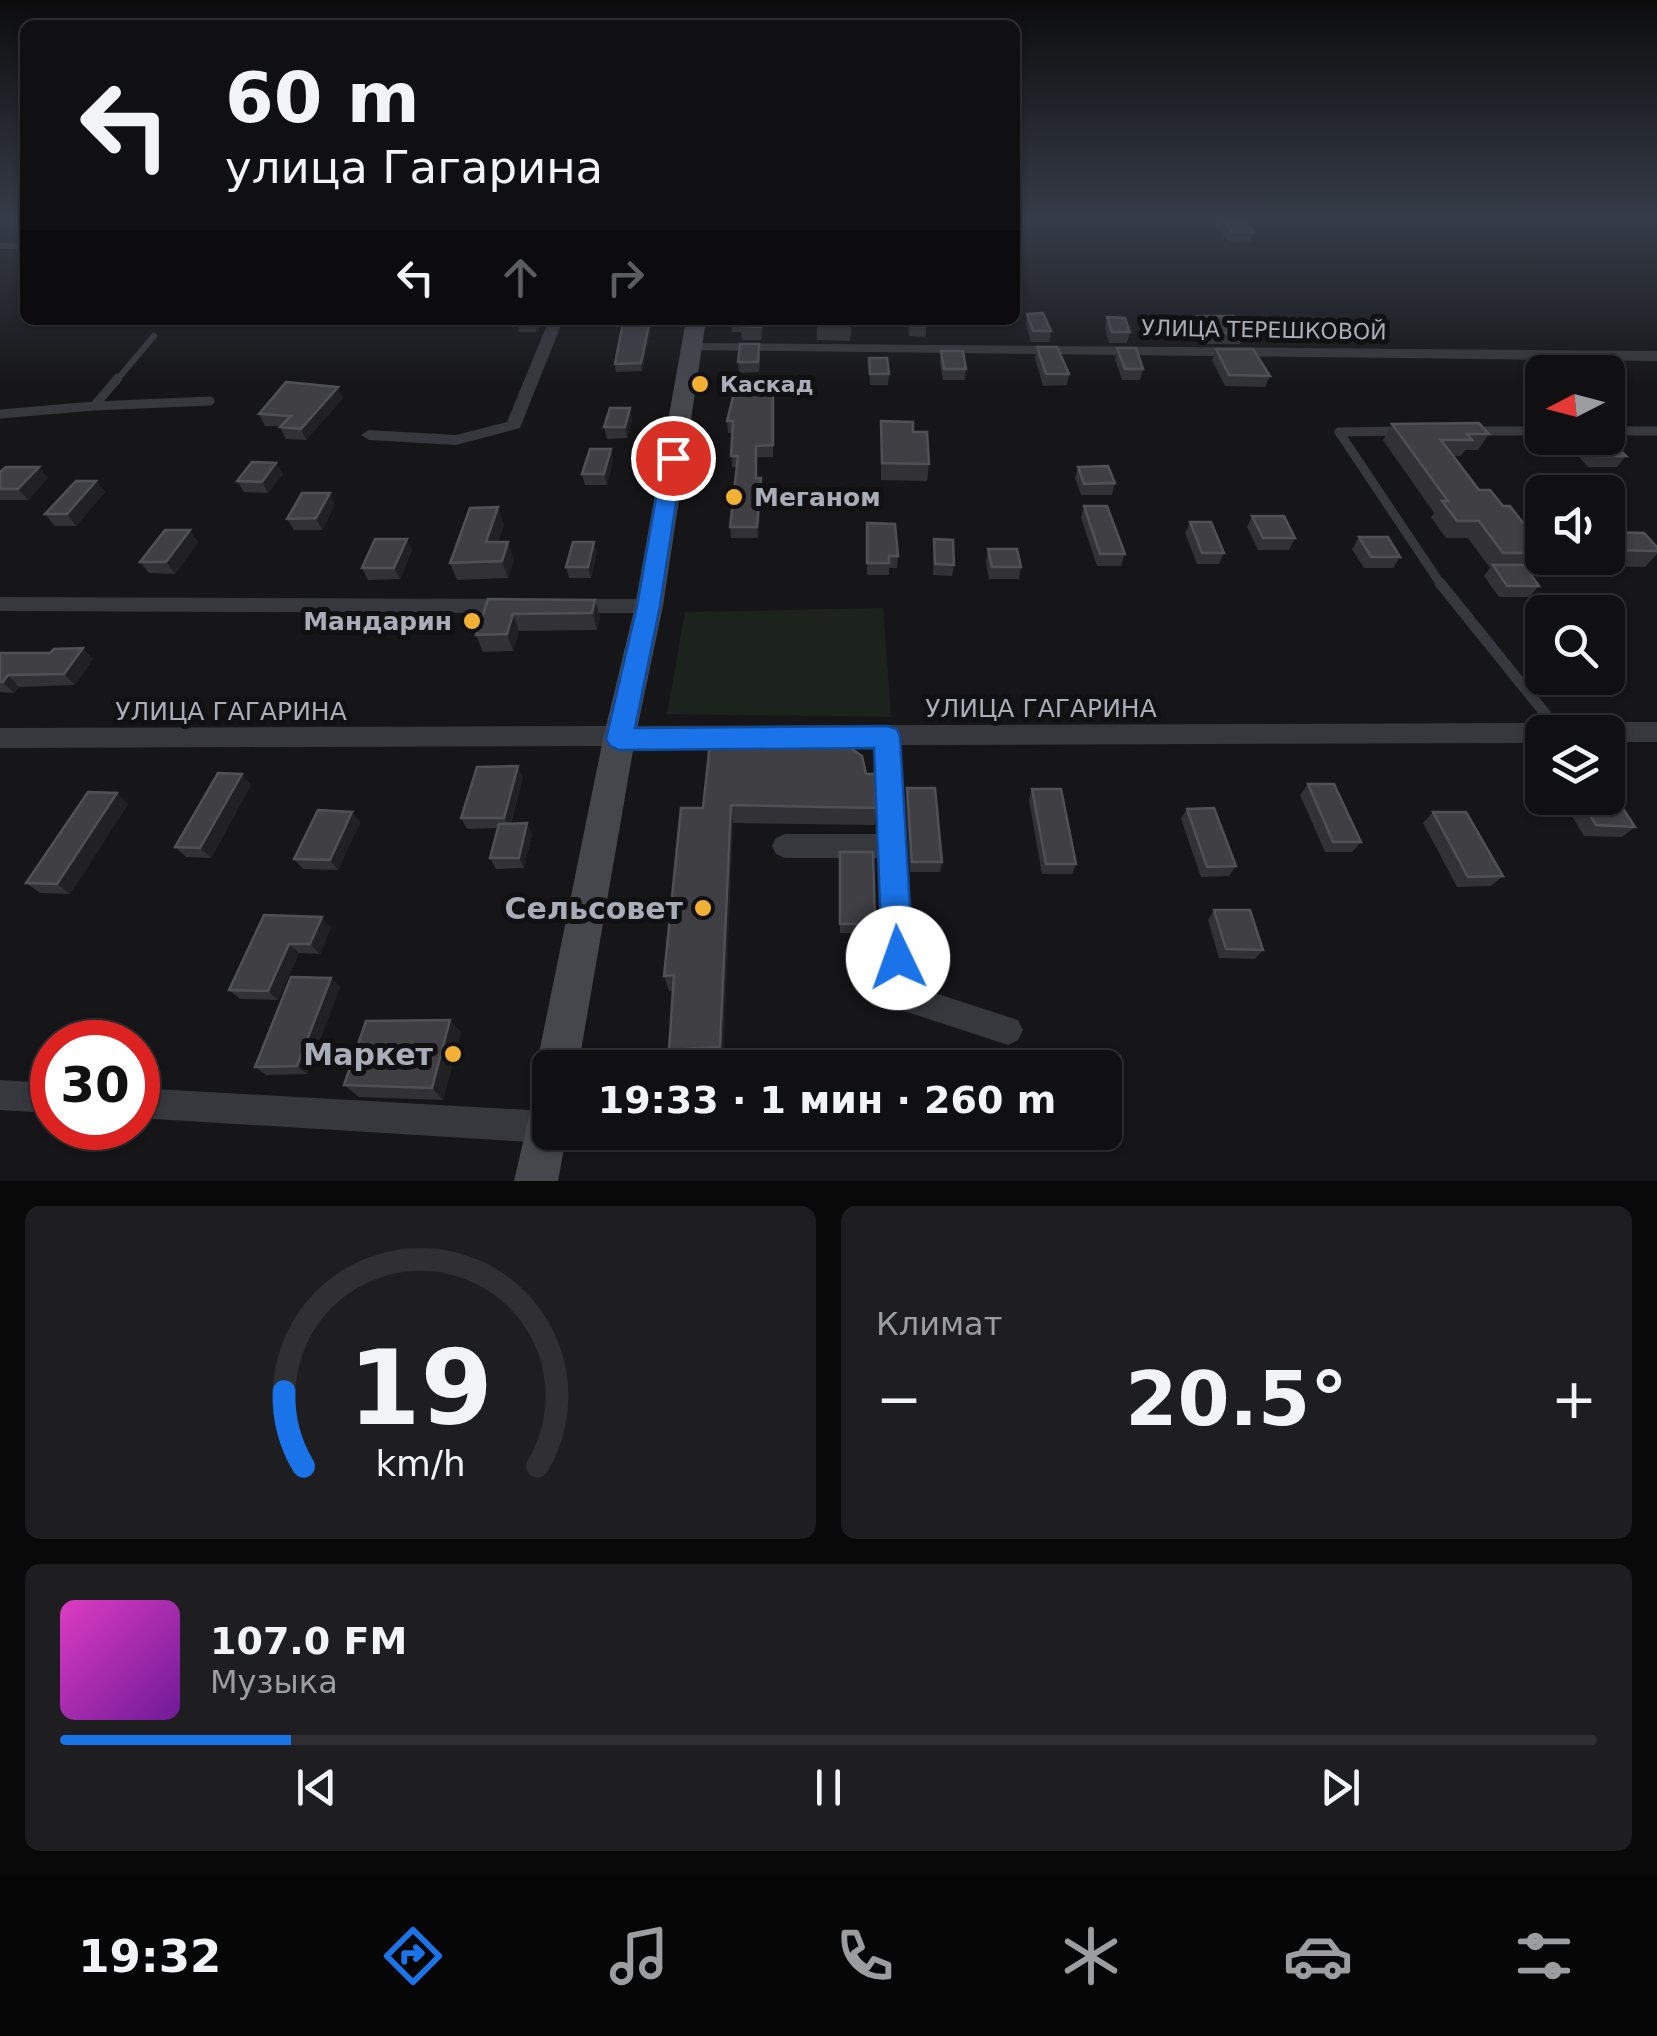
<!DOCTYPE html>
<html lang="ru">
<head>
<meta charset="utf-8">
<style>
	:root { --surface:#101012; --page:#1e1e20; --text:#f1f3f6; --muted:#9c9d9f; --line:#303032; --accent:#1a73e8 }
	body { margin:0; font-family:"DejaVu Sans",sans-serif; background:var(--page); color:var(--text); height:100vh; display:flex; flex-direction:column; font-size:38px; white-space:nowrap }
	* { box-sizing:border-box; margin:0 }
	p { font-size:32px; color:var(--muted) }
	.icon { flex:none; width:55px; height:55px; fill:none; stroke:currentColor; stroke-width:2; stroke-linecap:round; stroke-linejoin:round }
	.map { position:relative; height:1181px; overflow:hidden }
	.details { display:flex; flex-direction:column; gap:25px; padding:25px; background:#09090a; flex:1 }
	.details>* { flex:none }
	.guide { position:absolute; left:20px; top:20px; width:1000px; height:305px; border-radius:15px; box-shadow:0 2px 8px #0004,0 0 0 2px var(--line); background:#101012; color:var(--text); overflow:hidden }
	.needle { width:65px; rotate:264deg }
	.fabs { position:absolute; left:1525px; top:355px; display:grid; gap:20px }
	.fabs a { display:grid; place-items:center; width:100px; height:100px; border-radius:15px; background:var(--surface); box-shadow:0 2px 8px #0004,0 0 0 2px var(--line); font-size:50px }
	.speed { position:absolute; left:30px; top:1020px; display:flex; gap:20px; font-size:50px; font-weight:700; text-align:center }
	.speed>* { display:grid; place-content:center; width:130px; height:130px; border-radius:50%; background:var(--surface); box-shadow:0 2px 8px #0004,0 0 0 2px var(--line); line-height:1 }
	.speed .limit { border:15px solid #d22; background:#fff; color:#111 }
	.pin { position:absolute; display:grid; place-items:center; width:85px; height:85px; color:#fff; margin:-42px; border:5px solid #fff; border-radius:50%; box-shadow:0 2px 10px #0007 }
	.me { position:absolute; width:110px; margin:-55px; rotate:357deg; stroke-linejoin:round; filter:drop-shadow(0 0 8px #0008) }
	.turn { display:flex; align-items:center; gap:35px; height:210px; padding:0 40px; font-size:45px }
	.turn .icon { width:130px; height:130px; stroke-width:2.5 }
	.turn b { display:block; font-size:70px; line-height:85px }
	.lanes { display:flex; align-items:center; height:95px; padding:0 40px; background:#0003; justify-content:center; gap:50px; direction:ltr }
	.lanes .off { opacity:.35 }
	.big { font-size:75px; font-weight:700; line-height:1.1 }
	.details .widget { flex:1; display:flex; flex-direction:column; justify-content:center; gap:15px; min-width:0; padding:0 35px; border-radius:15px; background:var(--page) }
	.details .dial { align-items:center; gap:0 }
	.dial svg { height:260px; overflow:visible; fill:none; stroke:var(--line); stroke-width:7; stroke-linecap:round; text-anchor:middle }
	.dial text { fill:var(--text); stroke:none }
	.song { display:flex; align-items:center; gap:30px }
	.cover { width:120px; height:120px; border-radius:15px; background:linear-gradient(135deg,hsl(310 70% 55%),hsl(280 70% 35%)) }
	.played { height:10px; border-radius:5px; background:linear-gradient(90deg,var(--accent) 15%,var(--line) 15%) }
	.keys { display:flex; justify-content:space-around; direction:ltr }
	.heat { display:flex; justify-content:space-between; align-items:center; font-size:55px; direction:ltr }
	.details .tiles { flex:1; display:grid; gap:25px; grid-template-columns:1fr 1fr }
	.widget:last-child { grid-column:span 2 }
	.trip { position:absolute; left:532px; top:1050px; width:590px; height:100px; border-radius:15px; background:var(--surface); box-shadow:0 2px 8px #0004,0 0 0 2px var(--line); font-weight:700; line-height:100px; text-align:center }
	.tabs { display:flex; height:160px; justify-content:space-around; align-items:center; background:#060607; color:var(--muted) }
	.tabs .icon { width:70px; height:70px }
	.tabs .current { color:var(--accent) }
	.tabs b { font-size:45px; color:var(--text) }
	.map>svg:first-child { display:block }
	.green { fill:#1c231d }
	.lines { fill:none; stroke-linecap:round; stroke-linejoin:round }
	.lane-far2 { stroke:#37383d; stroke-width:6 }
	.lane-far1 { stroke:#37383d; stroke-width:9 }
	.lane { stroke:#37383d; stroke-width:11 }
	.street { fill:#37383d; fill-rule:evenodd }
	.secondary { fill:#45474d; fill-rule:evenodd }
	.wall { fill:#323236 }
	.shaded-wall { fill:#212124 }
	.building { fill:#3f3f44; stroke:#4f5156; stroke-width:2.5 }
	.route { fill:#1a73e8; stroke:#114b97; stroke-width:2.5 }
	.poi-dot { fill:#f2b134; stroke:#111113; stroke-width:4 }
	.labels { text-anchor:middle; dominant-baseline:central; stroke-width:10; stroke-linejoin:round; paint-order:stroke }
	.far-street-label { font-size:22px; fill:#a8adb8; stroke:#111113 }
	.far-poi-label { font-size:22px; font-weight:bold; fill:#a8adb8; stroke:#111113; text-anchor:start }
	.poi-label { font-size:25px; font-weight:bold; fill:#a8adb8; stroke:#111113; text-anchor:start }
	.street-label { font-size:25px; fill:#a8adb8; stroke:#111113 }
	.near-poi-label { font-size:30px; font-weight:bold; fill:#a8adb8; stroke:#111113; text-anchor:end }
</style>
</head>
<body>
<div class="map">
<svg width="1657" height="1181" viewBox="0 0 1657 1181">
	<rect width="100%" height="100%" fill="#161618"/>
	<path class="green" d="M883,608L891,717L667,714L685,612Z"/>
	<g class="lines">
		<path class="lane-far2" d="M0,246H25
			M116,381L154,336"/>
		<path class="lane-far1" d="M94,406L210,401
			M0,414L94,406L118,378
			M1402,431L1339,432L1442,586
			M1474,431H1542
			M1608,431H1657"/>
		<path class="lane" d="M1440,583L1560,732"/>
		<path class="street" d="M549,320H563L520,428L456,445L369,440L361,435L369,430L456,435L507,422Z
			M691,343L1657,351V361L686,350V344Z
			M0,597L512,599L522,606L512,613L0,611Z
			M571,599H649L659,606L649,613H571L561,606Z
			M1583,722H1657V742H1608V732H1572L1575,725Z
			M1542,723L1550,726L1553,732H1542V743L899,745L913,986L1018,1020L1023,1030L1018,1040L1008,1045L889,1006L885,996L880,858H785L776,854L772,846L776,838L785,834H879L876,745L0,748V728Z
			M0,1080L52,1083V1113L0,1110Z
			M138,1088L546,1111L550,1113V1132H559L557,1138L546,1143L138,1118Z"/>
		<path class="secondary" d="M686,320H706L663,606L635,739L578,1068H550V1132H567L558,1181H514L535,1091L549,1085L542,1083L536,1068L603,739L635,606Z"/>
	</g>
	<path class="wall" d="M1213,220H1244L1254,232L1250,242L1229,243Z
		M1027,314L1051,331L1049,342H1031L1026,324Z
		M1198,316L1244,333L1240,344H1204L1194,327Z
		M1107,317L1130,332L1127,343H1109L1105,328Z
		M517,320H542L537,332H519Z
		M653,320L642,371L616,372L615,364L629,322Z
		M731,320H763L761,340H742L741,332H732Z
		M817,320H852L850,341L817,340Z
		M908,320H926V337L909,336Z
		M1037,347L1069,374L1067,385L1043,386L1035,358Z
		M1117,348L1143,369L1140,380H1122L1115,359Z
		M1216,349L1270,376L1265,387L1225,386L1212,360Z
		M941,351L966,369L965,380H943L940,362Z
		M760,355L759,372L739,373L738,362Z
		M869,358L889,374L888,385H870Z
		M773,393V457H757V478L762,489L758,538H731L730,527L737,467H732V433H728L727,421Z
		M343,398L306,440L286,439L280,427L281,426H265L259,414Z
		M630,408L632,419L627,438L607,439L604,427Z
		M881,421L913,432L929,464L927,481L881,480Z
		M1392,424L1489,434L1478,450H1465L1461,456H1453L1479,490L1523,523L1542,531V558H1608V532L1657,547V554L1645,567L1552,565L1549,569H1526L1539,586L1529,597H1499L1484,576L1490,568L1468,538H1446L1431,517L1434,513L1383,440Z
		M1580,438L1626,456L1617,467H1588L1572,449Z
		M613,460L607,485H585L582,474Z
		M276,463L283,474L268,493L244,492L237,481Z
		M1078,467L1115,483L1112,495H1081L1075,478Z
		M0,472L48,478L28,500H0Z
		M96,481L105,492L76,526H55L45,514Z
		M335,504L322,530H294L287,519Z
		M1084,506L1125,554L1121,566H1097L1081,518Z
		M1252,516L1295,538L1289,550H1258L1247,527Z
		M1190,522L1224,553L1219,564H1197L1185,533Z
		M867,523L898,556L897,568H889V575H867Z
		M504,524L498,542L514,559L508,578L457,580L450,563Z
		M1359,537L1400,557L1393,568H1364L1352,549Z
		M934,539L954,565L952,576L933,575Z
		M198,542L175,574L149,573L140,562Z
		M988,549L1021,567L1019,579H989L986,561Z
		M412,550L400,579L368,580L362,568Z
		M597,553L591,578H569L566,567Z
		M488,599L595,600L600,617L597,630L519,631L513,651L483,652L476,635Z
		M0,653L93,659L75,685L19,687L14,693L0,692Z
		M866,774L876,808L875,825L733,823L723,1061L674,1063L669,1050L673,991H669L664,976L703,808Z
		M523,777L511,823L532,834L524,868L496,869L490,858L498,828L467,829L461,818Z
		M1308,784L1361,842L1352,852H1325L1300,795Z
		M251,785L211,858L186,857L175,847Z
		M907,788L942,862L940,872H910L906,799Z
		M1032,789L1076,864L1072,874H1042L1029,800Z
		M1561,798H1608L1635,827L1622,837L1584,836Z
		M128,804L70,894L40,893L26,883Z
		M1187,809L1236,866L1229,876L1201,877L1181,819Z
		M1433,812L1503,876L1491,886L1457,887L1423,823Z
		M360,822L338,870L303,869L294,859Z
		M840,852L875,924L874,934L840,933Z
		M1214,910L1263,950L1255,959L1219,958L1208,920Z
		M264,915L331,927L320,954L299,953L278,1000L240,999L229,990Z
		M331,978L340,987L307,1074L266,1075L255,1067Z
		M450,1020L461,1032L443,1100L359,1097L344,1085Z"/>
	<path class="shaded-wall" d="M535,320H542L537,332L534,322Z
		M650,320H653L642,371L641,363Z
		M338,387L343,398L306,440L301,429Z
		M630,408L632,419L627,438L625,427Z
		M611,449L613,460L607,485L604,474Z
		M276,463L283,474L268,493L262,482Z
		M39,467L48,478L28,500L18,489Z
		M761,478L762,489L758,538L757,527Z
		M96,481L105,492L76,526L67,514Z
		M330,493L335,504L322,530L316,518Z
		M498,507L504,524L492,559L486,542Z
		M190,530L198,542L175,574L166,562Z
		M407,539L412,550L400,579L394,568Z
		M508,542L514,559L508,578L502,561Z
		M594,542L597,553L591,578L588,567Z
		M595,600L600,617L597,630L592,613Z
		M513,614L519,631L513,651L507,634Z
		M83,648L93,659L75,685L64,674Z
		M8,675L19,687L14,693L3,682Z
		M518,766L523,777L509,828L504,818Z
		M242,774L251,785L211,858L200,848Z
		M117,793L128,804L70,894L57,884Z
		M731,805L733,823L723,1061L720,1047Z
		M352,812L360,822L338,870L330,860Z
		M527,823L532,834L524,868L519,858Z
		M322,917L331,927L320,954L310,944Z
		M289,944L299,953L278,1000L268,991Z
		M331,978L340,987L307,1074L297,1066Z
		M450,1020L461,1032L443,1100L432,1088Z"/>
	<path class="building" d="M1223,220H1244L1254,232L1233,233Z
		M1043,313L1051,331H1033L1027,314Z
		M1198,316H1234L1244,333H1207Z
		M1107,317L1125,318L1130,332H1112Z
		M517,320H535L534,322H516Z
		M630,320H650L641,363L615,364L623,322H629Z
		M742,320H761V327L741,326Z
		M817,320H850V324H817Z
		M910,320H926L927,326H910Z
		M740,344H759L758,362H738Z
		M1037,347H1057L1069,374H1046Z
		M1117,348H1136L1143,369H1125Z
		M1216,349H1253L1270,376L1229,375Z
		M941,351H963L966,369H944Z
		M869,358H887L889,374H870Z
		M286,382L338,387L301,429L280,427L291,416L259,414Z
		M734,393H773V445L756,446V478H761L757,527H730L738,456H731L733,421H727Z
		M610,408H630L625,427H604Z
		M881,421L913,422V432H927L929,464L882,463Z
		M1479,423L1489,434H1467L1472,440H1441L1479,490H1490L1503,506H1510L1523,523H1533L1540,531H1542V553H1503L1479,521H1457L1442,501H1448L1392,424Z
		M1580,438H1608L1626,456H1597Z
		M590,449H611L604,474H582Z
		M252,462L276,463L262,482L237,481Z
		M1108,466L1115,483L1084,484L1078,467Z
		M6,467H39L18,489H0V472Z
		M76,481H96L67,514H45Z
		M302,493H330L316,518L287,519Z
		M1084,506H1107L1125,554H1100Z
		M498,507L486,542H508L502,561L450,563L470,508Z
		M1252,516H1284L1295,538H1263Z
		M1190,522H1211L1224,553H1202Z
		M867,523L895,524L898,556H889V563H867Z
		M165,530H190L166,562H140Z
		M1608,532L1644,533L1657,547V551L1608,550Z
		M1359,537H1388L1400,557H1371Z
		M375,539H407L394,568H362Z
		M934,539L953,540L954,565L935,564Z
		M573,542H594L588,567H566Z
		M988,549H1017L1021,567H992Z
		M1493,565H1524L1539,586H1507Z
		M488,599L595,600L592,613L513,614L507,634L476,635Z
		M83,648L64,674L8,675L3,682H0V653H50L54,649Z
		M842,742L862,756L866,774H875L876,808L731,805L720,1047L669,1050L674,975L664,976L681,808H703L710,743Z
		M518,766L504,818H461L477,767Z
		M218,773L242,774L200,848L175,847Z
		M1308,784H1334L1361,842H1333Z
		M1608,787H1609L1635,827L1596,825L1579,798H1608Z
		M907,788H935L942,862H912Z
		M1032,789H1061L1076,864H1046Z
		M88,792L117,793L57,884L26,883Z
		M1214,808L1236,866L1207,867L1187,809Z
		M318,810L352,812L330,860L294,859Z
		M1433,812H1466L1503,876L1468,877Z
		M527,823L519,858H490L499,824Z
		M840,852H873L875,924H840Z
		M1214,910H1250L1263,950L1226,949Z
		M264,915L322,917L310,944H289L268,991L229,990Z
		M291,977L331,978L297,1066L255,1067Z
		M450,1020L432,1088L344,1085L366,1021Z"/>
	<linearGradient id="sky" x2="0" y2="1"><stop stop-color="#0c0c0d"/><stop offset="0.57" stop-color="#363c48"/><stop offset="1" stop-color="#363c48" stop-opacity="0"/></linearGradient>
	<rect width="1657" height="385" fill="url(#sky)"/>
	<path class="route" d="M673,452L683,458L660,606L635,728L887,726L897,729L900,737L913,958L909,969L898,974L886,969L882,958L874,748L619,750L610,746L606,739L637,606L663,458Z"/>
	<g class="poi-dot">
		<circle cx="700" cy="384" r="10"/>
		<circle cx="734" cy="497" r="10"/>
		<circle cx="472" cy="621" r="10"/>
		<circle cx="703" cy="908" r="10"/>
		<circle cx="453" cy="1054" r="10"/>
	</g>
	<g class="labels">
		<g class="far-street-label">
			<text transform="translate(1264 330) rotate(1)">УЛИЦА ТЕРЕШКОВОЙ</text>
		</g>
		<g class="far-poi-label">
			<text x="720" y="384">Каскад</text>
		</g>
		<g class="poi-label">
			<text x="754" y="497">Меганом</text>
			<text x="452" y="621" text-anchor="end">Мандарин</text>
		</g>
		<g class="street-label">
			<text x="1041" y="708">УЛИЦА ГАГАРИНА</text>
			<text x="231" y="711">УЛИЦА ГАГАРИНА</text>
		</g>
		<g class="near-poi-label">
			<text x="683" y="908">Сельсовет</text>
			<text x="433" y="1054">Маркет</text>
		</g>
	</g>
</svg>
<div class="fabs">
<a><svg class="needle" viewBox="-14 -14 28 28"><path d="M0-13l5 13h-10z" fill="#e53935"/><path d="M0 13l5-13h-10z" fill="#9c9d9f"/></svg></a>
<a><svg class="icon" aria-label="sound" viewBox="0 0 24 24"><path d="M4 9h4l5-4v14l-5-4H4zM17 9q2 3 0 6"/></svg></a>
<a><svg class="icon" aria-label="search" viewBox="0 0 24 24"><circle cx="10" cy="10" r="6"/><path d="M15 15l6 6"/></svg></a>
<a><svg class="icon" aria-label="layers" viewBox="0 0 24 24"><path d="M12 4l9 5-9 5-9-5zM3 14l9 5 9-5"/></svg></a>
</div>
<div class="speed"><div class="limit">30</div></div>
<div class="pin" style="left:673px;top:458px;background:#d93025"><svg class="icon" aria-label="arrive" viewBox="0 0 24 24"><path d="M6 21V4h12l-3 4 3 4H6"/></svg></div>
<svg class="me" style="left:898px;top:958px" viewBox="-20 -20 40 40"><circle r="19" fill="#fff"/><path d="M0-13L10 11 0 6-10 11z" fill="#1a73e8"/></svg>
<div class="trip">19:33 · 1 мин · 260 m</div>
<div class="guide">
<div class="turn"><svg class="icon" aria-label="left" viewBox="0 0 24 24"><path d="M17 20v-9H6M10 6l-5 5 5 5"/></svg><div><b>60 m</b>улица Гагарина</div></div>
<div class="lanes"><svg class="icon" aria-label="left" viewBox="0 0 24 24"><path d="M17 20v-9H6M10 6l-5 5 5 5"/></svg><svg class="icon off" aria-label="ahead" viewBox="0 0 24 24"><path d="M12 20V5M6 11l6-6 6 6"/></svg><svg class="icon off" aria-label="right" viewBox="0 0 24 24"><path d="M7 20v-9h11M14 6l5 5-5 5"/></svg></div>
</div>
</div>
<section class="details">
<div class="tiles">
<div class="widget dial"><svg viewBox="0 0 100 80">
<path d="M14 69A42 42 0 1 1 86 69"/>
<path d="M14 69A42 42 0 0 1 8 46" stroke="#1a73e8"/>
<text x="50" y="56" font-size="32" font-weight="700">19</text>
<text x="50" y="72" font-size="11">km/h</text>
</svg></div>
<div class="widget"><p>Климат</p>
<div class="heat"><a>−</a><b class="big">20.5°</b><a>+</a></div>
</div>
<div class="widget">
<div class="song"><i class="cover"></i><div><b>107.0 FM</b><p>Музыка</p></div></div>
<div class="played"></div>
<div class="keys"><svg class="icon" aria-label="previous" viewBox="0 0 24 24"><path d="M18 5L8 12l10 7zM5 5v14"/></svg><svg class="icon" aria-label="pause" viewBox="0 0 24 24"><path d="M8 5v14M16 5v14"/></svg><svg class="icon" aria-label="next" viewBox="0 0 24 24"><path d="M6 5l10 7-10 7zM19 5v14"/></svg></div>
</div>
</div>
</section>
<nav class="tabs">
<b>19:32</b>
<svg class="icon current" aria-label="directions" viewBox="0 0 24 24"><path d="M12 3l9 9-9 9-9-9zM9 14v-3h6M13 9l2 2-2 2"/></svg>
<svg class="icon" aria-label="music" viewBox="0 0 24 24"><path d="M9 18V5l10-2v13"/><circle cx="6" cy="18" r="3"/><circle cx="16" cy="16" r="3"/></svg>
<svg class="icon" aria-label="phone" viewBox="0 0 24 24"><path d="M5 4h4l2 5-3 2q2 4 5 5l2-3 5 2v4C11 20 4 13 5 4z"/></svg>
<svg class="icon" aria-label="climate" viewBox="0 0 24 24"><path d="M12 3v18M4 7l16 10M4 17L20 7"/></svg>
<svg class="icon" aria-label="car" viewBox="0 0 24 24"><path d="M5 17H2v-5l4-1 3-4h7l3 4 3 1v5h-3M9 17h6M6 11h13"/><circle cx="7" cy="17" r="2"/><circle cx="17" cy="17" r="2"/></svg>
<svg class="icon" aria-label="filters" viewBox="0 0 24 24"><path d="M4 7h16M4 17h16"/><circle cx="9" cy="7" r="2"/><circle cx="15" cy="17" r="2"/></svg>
</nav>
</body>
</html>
